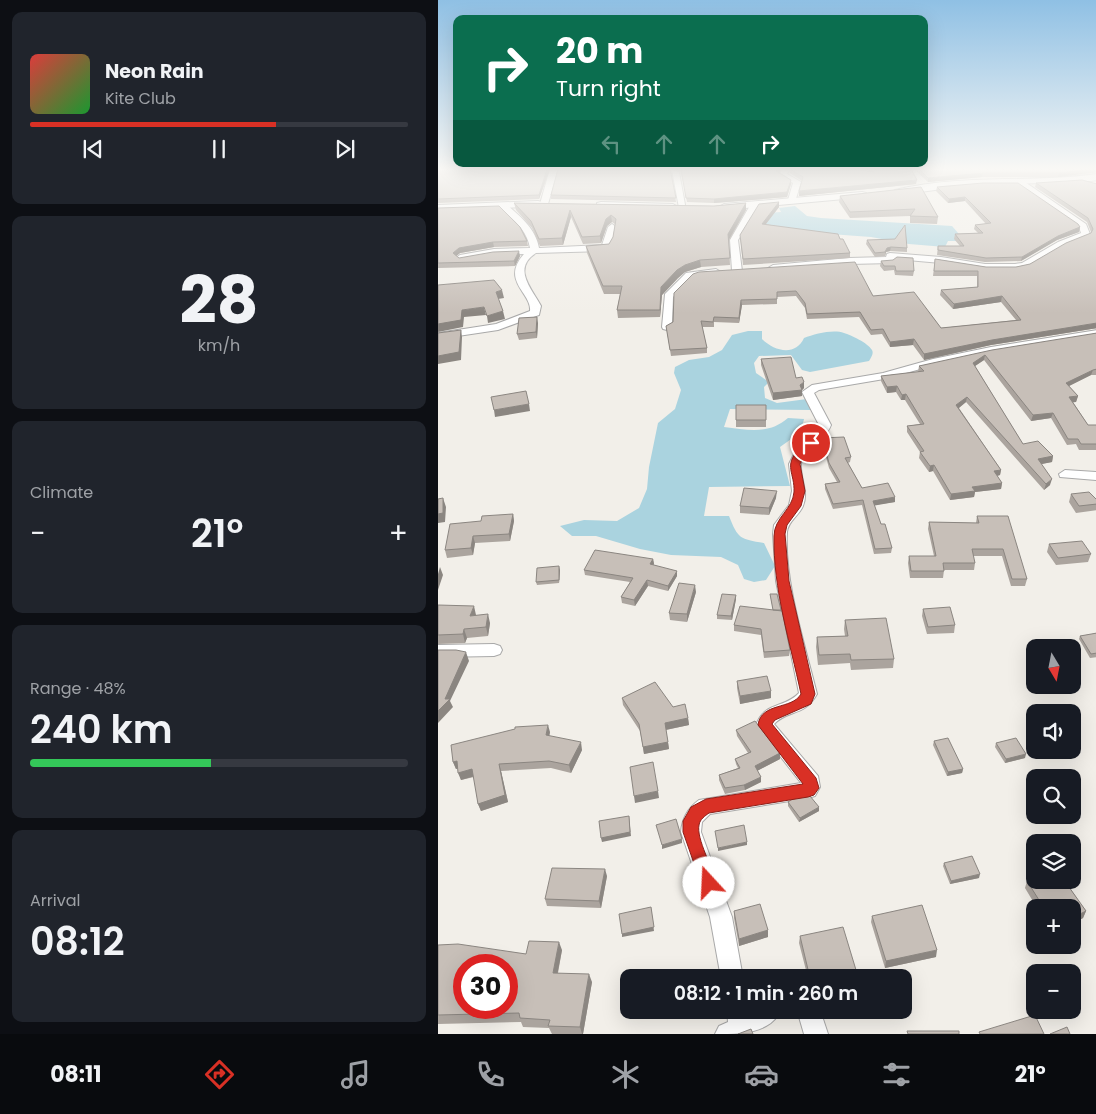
<!DOCTYPE html>
<html lang="en">
<head>
<meta charset="utf-8">
<style>
	:root { --surface:#171b24; --page:#20242c; --text:#f1f3f6; --muted:#9ea1a6; --line:#363941; --accent:#d93025 }
	body { margin:0; font-family:Poppins,sans-serif; background:var(--page); color:var(--text); height:100vh; display:flex; flex-direction:column; font-size:19px; white-space:nowrap }
	* { box-sizing:border-box; margin:0 }
	p { font-size:16px; color:var(--muted) }
	.icon { flex:none; width:28px; height:28px; fill:none; stroke:currentColor; stroke-width:2; stroke-linecap:round; stroke-linejoin:round }
	.map { position:relative; flex:1; overflow:hidden }
	.sheet { display:flex; flex-direction:column; gap:12px; padding:12px; background:#0d0f14; width:438px }
	.sheet>* { flex:none }
	.top-card { position:absolute; left:15px; top:15px; width:475px; height:152px; border-radius:10px; box-shadow:0 5px 20px #0002; background:#0b6e4f; color:#fff; overflow:hidden }
	.needle { width:32px; rotate:170deg }
	.tools { position:absolute; left:588px; top:639px; display:grid; gap:10px }
	.tools a { display:grid; place-items:center; width:55px; height:55px; border-radius:10px; background:var(--surface); box-shadow:0 5px 20px #0002; font-size:25px }
	.speed { position:absolute; left:15px; top:954px; display:flex; gap:10px; font-size:25px; font-weight:700; text-align:center }
	.speed>* { display:grid; place-content:center; width:65px; height:65px; border-radius:50%; background:var(--surface); box-shadow:0 5px 20px #0002; line-height:1 }
	.speed .limit { border:8px solid #d22; background:#fff; color:#111 }
	.pin { position:absolute; display:grid; place-items:center; width:42px; height:42px; color:#fff; margin:-21px; border:2px solid #fff; border-radius:50%; box-shadow:0 1px 5px #0007 }
	.me { position:absolute; width:55px; margin:-28px; rotate:340deg; stroke-linejoin:round; filter:drop-shadow(0 0 4px #0008) }
	.turn { display:flex; align-items:center; gap:18px; height:105px; padding:0 20px; font-size:22px }
	.turn .icon { width:65px; height:65px; stroke-width:2.5 }
	.turn b { display:block; font-size:35px; line-height:42px }
	.lanes { display:flex; align-items:center; height:48px; padding:0 20px; background:#0003; justify-content:center; gap:25px; direction:ltr }
	.lanes .off { opacity:.35 }
	.big { font-size:38px; font-weight:600; line-height:1.1 }
	.sheet .widget { flex:1; display:flex; flex-direction:column; justify-content:center; gap:8px; min-width:0; padding:0 18px; border-radius:10px; background:var(--page) }
	.sheet .dial { align-items:center; gap:0 }
	.dial b { font-size:65px; line-height:1 }
	.song { display:flex; align-items:center; gap:15px }
	.cover { width:60px; height:60px; border-radius:8px; background:linear-gradient(135deg,hsl(0 70% 55%),hsl(130 70% 35%)) }
	.played { height:5px; border-radius:2px; background:linear-gradient(90deg,var(--accent) 65%,var(--line) 65%) }
	.keys { display:flex; justify-content:space-around; direction:ltr }
	.heat { display:flex; justify-content:space-between; align-items:center; font-size:28px; direction:ltr }
	.charge { height:8px; border-radius:4px; background:linear-gradient(90deg,#34c759 48%,var(--line) 0) }
	.trip { position:absolute; left:182px; top:969px; width:292px; height:50px; border-radius:10px; background:var(--surface); box-shadow:0 5px 20px #0002; font-weight:600; line-height:50px; text-align:center }
	.tab-bar { display:flex; height:80px; justify-content:space-around; align-items:center; background:#090b0e; color:var(--muted) }
	.tab-bar .icon { width:35px; height:35px }
	.tab-bar .current { color:var(--accent) }
	.tab-bar b { font-size:22px; color:var(--text) }
	main { display:flex; flex:1; min-height:0 }
	.map>svg:first-child { display:block }
	.water { fill:#aad3df }
	.lines { fill:none; stroke-linecap:round; stroke-linejoin:round }
	.minor-casing { stroke:#a9a9a9; stroke-width:2 }
	.tertiary-casing { stroke:#a9a9a9; stroke-width:2 }
	.minor { fill:#fff; fill-rule:evenodd }
	.tertiary { fill:#fff; fill-rule:evenodd }
	.wall { fill:#aba49e }
	.shaded-wall { fill:#8b8681 }
	.building { fill:#c7bfb8; stroke:#8b8681; fill-rule:evenodd }
	.route { fill:#d93025; stroke:#8d1f18 }
</style>
</head>
<body>
<main>
<section class="sheet">
<div class="widget">
<div class="song"><i class="cover"></i><div><b>Neon Rain</b><p>Kite Club</p></div></div>
<div class="played"></div>
<div class="keys"><svg class="icon" aria-label="previous" viewBox="0 0 24 24"><path d="M18 5L8 12l10 7zM5 5v14"/></svg><svg class="icon" aria-label="pause" viewBox="0 0 24 24"><path d="M8 5v14M16 5v14"/></svg><svg class="icon" aria-label="next" viewBox="0 0 24 24"><path d="M6 5l10 7-10 7zM19 5v14"/></svg></div>
</div>
<div class="widget dial"><b>28</b><p>km/h</p></div>
<div class="widget"><p>Climate</p>
<div class="heat"><a>−</a><b class="big">21°</b><a>+</a></div>
</div>
<div class="widget"><p>Range · 48%</p><b class="big">240 km</b><div class="charge"></div></div>
<div class="widget"><p>Arrival</p><b class="big">08:12</b></div>
</section>
<div class="map">
<svg width="659" height="1034" viewBox="0 0 659 1034">
	<rect width="100%" height="100%" fill="#f2efe9"/>
	<path class="water" d="M357,206L369,216L383,218L514,226L527,241H510L507,247L471,244L433,237L309,228L329,213L343,212L341,208Z
		M310,331H324V339C337,352 358,356 366,338C377,334 395,329 406,333C413,335 430,343 434,350C436,354 433,357 431,361L372,372L364,370L353,355L321,356L316,363L318,373L331,382L326,387L327,398L339,403L369,399L373,410L292,409L286,427C310,430 330,435 350,418L366,419L363,432L342,447L352,486L271,487L266,516H291C300,539 302,539 326,543L337,566L328,580L316,582L306,579L300,565L283,557L233,555L202,549L158,536H134L122,526L146,520L179,521L201,508L209,489L211,467L220,423L237,409L243,390L236,373L237,367L251,360L271,357L284,350L294,335Z"/>
	<g class="lines">
		<defs>
			<path id="minor" d="M112,169H120L110,204L106,206L102,204Z
				M345,169H352L349,174L363,182L357,202L350,200L355,183L340,175Z
				M234,170L241,172L248,210L241,208Z
				M578,180H584L648,224L652,234L651,236L626,246L590,267L577,270H547L503,263L458,259L454,263L411,264L335,271L330,268L335,265L411,258L448,257L449,254L452,253L503,257L547,264H577L584,263L620,242L643,233L641,227L578,184Z
				M314,202L321,204L317,214L300,240L304,271L299,274L294,271L292,240Z
				M62,204H68C82,216 98,229 101,248L164,245L170,227L174,224L178,227L174,244L170,250L167,251L98,253C73,269 95,290 103,306L101,315L60,330L0,339V333L58,324L92,311C94,293 62,281 86,254L56,255L22,261L18,258L22,255L56,249L92,248C89,230 75,219 62,208Z
				M278,269L283,272L281,274L254,277L235,297L234,327L229,330L225,329L224,327L227,294L248,273Z
				M659,330V336L553,353L497,365L446,379L381,390L376,393L393,425C388,440 365,450 363,464C362,479 371,491 365,506C361,516 350,521 349,532C346,581 367,645 379,694C366,717 351,709 336,724L380,776L382,787L377,796L370,798L272,814L264,822L263,832L294,917L305,978H283L272,917L243,832C244,818 250,808 261,800L363,783L318,725C327,701 346,709 361,693L338,581L335,534L336,525L351,505L354,491L351,464L357,452L379,430L381,425L364,392L374,385L445,373L495,359L553,347Z
				M627,470L659,472V480L622,477L621,474Z
				M56,644L62,646L64,650L62,654L56,656L0,657V645Z
				M289,1010H343C332,1034 302,1034 277,1034L281,1026L290,1022Z
				M359,1010H382L390,1034H366Z"/>
			<path id="tertiary" d="M659,174V180L644,182L534,185L460,195L455,192L457,190C523,174 591,183 659,174Z
				M424,192L428,193V197L286,210L281,207L286,204Z
				M100,201L104,202V206L0,211V205Z
				M163,202L235,204L240,207L235,210L159,207V203Z"/>
		</defs>
		<use href="#minor" class="minor-casing"/>
		<use href="#tertiary" class="tertiary-casing"/>
		<use href="#minor" class="minor"/>
		<use href="#tertiary" class="tertiary"/>
	</g>
	<path class="wall" d="M0,169H112L101,199L0,203Z
		M235,169H344L341,172L353,180V184L349,197L276,203L249,202L243,172Z
		M352,169L430,171L427,169H473L478,184L361,196V191L364,181L352,173Z
		M476,169H659V172L620,177H544L490,182Z
		M233,170L238,202L113,199V195Z
		M598,183L659,184V328L553,345L486,360L475,345L452,347L444,334L433,335L421,317L369,319L367,308L358,296L339,297V304L304,305L301,323L276,322V327H264L269,348V353L233,356L228,326L235,322L255,274L435,296L503,328L578,320L563,302L515,309L502,295L503,290L539,287V276H495L497,259L548,267H578L592,264L653,233V232L649,222L597,187Z
		M483,187L500,217L499,224L472,223V216L412,218L401,202L402,196Z
		M499,187L642,227L641,232L619,240L583,261L547,262L499,255L500,246H522L516,239L517,234L540,233L536,229L537,225L548,224L527,201L510,203L498,191Z
		M341,202V207L328,224L402,239L412,253V258L305,265L302,235Z
		M76,203L276,206L308,203V210L291,241L292,265L263,267L247,272L240,278L224,295L222,317L180,318L179,310L182,294H166L149,253L148,246L171,244L175,237L177,224L174,222L169,226L163,243L145,244L133,217L125,245L102,246L94,228L78,210Z
		M0,208L89,241L90,246L56,247L22,253L18,256L21,258L82,256L77,266L0,268Z
		M429,240L469,248V252L452,251L448,252L447,256L437,257L428,244Z
		M443,261L476,271L475,276L457,275L456,270L446,271L442,266Z
		M100,323L99,338L81,340L79,334Z
		M659,333V375H653L631,386L640,396L638,402H635L650,425H659V450H641L638,444L629,445L613,418L593,421L546,360L537,366L585,444L615,456L614,462L603,464L612,485L606,490L528,402L521,408L563,470L562,475L559,476L564,483L563,489L537,492L536,497L512,500L495,471L491,472L481,458L482,452L469,432V426L482,424L467,400H463L458,392L449,393L443,381V376L480,372L481,366Z
		M323,359L358,378L366,388L364,390V396L335,400L323,365Z
		M328,405V427H298V420Z
		M384,438L413,457L412,462L410,463L424,488L457,502L436,505L443,524L454,548L453,553L436,554L424,505L395,509L387,489V484L399,482L391,468L384,443Z
		M633,494L659,500V510L638,513L631,502Z
		M338,498L331,515L302,513V506Z
		M75,514L76,521L72,541L37,543L35,555L9,558L7,550L43,521Z
		M539,516L589,579L587,586H573L564,556H535L537,563L536,570H506L505,578H472L470,563L471,556H496L490,529L491,522L538,523Z
		M611,544L653,554L650,562L618,565L609,552Z
		M215,559L216,564L215,565L239,576L230,591L210,586L197,606L184,603L183,597L192,582L147,575L146,570Z
		M122,570L121,583L99,585L98,582Z
		M258,592L249,622L232,620L231,613Z
		M332,594L343,610L352,650L351,656L326,658L323,635L296,631V625L335,610Z
		M298,595V599L294,620L279,619V615Z
		M0,605L38,615L52,623L50,636L29,638L27,643L0,644Z
		M485,609L517,625L516,633L489,634L484,616Z
		M407,620L456,659L455,668L413,670L412,663L380,665L378,647L379,637L407,636L406,629Z
		M659,633V657L652,658L641,639L642,636Z
		M299,681L333,691V698L302,704L299,688Z
		M184,698L235,707L250,718L251,725L228,730L231,749L206,754L202,731L185,705Z
		M298,730L342,753V759L319,771L323,777V782L307,790L287,794L281,780V775L300,768L298,764L297,759L310,753L299,736Z
		M112,732L111,736L144,750L133,773L113,768L63,771L70,802L43,811L40,804L36,777L23,780L20,768L18,769L15,762Z
		M496,741L525,769L524,773L509,776L495,745Z
		M558,743L587,758L567,763L557,747Z
		M634,778L639,789L636,796H634Z
		M596,781V802H594L589,789L591,782Z
		M350,802L381,811L361,822L350,806Z
		M506,863L541,878L512,884L505,866Z
		M169,876L163,908L109,906L107,899Z
		M596,877V880H626L648,911L645,918L634,924V908H599L587,888L589,881Z
		M296,911L330,937L301,946L296,918Z
		M434,916L498,957L447,968L433,922Z
		M362,936L418,970L417,977L413,978H370L361,943Z
		M0,945L88,954L124,950L120,973L154,982L145,1034H114L111,1028L85,1027L83,1022L0,1024Z"/>
	<path class="shaded-wall" d="M109,169H112L101,199V195Z
		M340,169H344L338,175V171Z
		M655,169H659V172L620,177L621,173Z
		M545,173L544,177L490,182V178Z
		M353,180V184L349,197L276,203V199Z
		M479,180L478,184L361,196V191Z
		M527,197V201L510,203L511,199Z
		M341,202V207L324,229V224Z
		M308,203V210L290,241V234Z
		M132,210L133,217L125,245L124,238Z
		M173,215L174,222L169,226L163,243L162,236L168,219Z
		M642,227L641,232L619,240L583,261L584,257L620,236Z
		M55,242L56,247L22,253L16,258L15,253L21,248Z
		M453,247L452,251L448,252L447,256V252L449,248Z
		M81,251L82,256L77,266L76,261Z
		M262,260L263,267L247,272L240,278L224,295L222,317V310L223,287L239,270L247,265Z
		M64,290L66,298L60,299L58,292Z
		M564,296L563,302L515,309L516,304Z
		M303,300L304,305L301,323V318Z
		M46,307L48,315L26,317L25,327L0,332V324L24,310Z
		M65,311L67,319L50,323L49,316Z
		M99,317L100,323L99,338L98,332Z
		M659,323V328L553,345L486,360V354L554,340Z
		M23,330L24,337L23,360L0,364V356Z
		M476,339L475,345L452,347V342Z
		M547,355L546,360L534,368L535,363Z
		M655,370L653,375L627,388L628,383Z
		M366,382V388L364,390V396L335,400V393L362,385Z
		M459,386L458,392L449,393V387Z
		M468,394L467,400H463L464,395Z
		M640,396L638,402L630,403L631,397Z
		M529,397L528,402L517,411L518,405Z
		M91,404L92,411L57,417L56,410Z
		M615,413L613,418L593,421L595,415Z
		M615,456L614,462L599,465L600,459Z
		M496,465L495,471L491,472L492,466Z
		M563,470L562,475L554,477L556,471Z
		M614,479L612,485L606,490L608,484Z
		M564,483L563,489L537,492L536,497L512,500L513,494L534,487Z
		M339,491L338,498L331,515V508Z
		M457,497V502L434,506L435,501Z
		M5,498L8,507L7,522L0,523V514Z
		M75,514L76,521L72,541L71,534Z
		M35,536L37,543L35,555L33,548Z
		M215,559L216,564L212,570V564Z
		M121,566L122,570L121,583Z
		M2,567L5,575L0,590V574Z
		M239,571V576L230,591V586Z
		M209,580L210,586L197,606L196,600Z
		M257,585L258,592L249,622V614Z
		M298,595V599L294,620L293,616Z
		M36,606L38,615L34,624L32,616Z
		M50,614L52,623L50,636L48,627Z
		M26,629L29,638L27,643L25,634Z
		M28,652L31,661L12,701L15,707L0,723V711Z
		M333,691V698L302,704V696Z
		M250,718L251,725L227,730V723Z
		M110,725L112,732L110,742L108,735Z
		M143,742L144,750L133,773L131,765Z
		M230,742L231,749L206,754L205,747Z
		M342,753V759L317,772V766Z
		M588,754L587,758L567,763L568,759Z
		M19,761L22,768L18,769L15,762Z
		M61,764L63,771L70,802L43,811L40,804Z
		M34,769L37,776L23,780L20,773Z
		M525,769L524,773L509,776L510,772Z
		M323,777V782L307,790L306,785Z
		M220,791L221,798L197,803L196,796Z
		M381,807V811L361,822L362,818Z
		M191,816L193,836L164,842L163,838Z
		M244,839V843L224,849V845Z
		M309,842V845L280,851V848Z
		M167,869L169,876L163,908L161,901Z
		M542,874L541,878L512,884L513,881Z
		M213,907L216,931L184,937V934Z
		M648,911L645,918L634,924V918Z
		M330,930V937L301,946V939Z
		M121,942L124,950L118,981L115,973Z
		M499,950L498,957L447,968L448,961Z
		M418,970L417,977L413,978H386Z
		M151,974L154,982L145,1034H144L142,1027Z"/>
	<path class="building" d="M0,169H109L101,195L0,199Z
		M120,169H232L238,198L113,195Z
		M243,169H340L338,171L353,180L349,192L276,199L248,198Z
		M352,169H415L436,172L432,169H473L479,180L361,191L365,177Z
		M481,169H655L621,173H545L490,178Z
		M644,180L659,184V323L554,340L486,354L476,339L452,342L445,329L433,330L422,312L369,314L367,303L358,291L339,292V299L303,300L301,318L276,317L275,322L263,321L269,348L232,350L228,326L235,322L236,293L255,274L261,272L417,262L435,296L476,292L503,328L583,320L564,296L516,304L503,290L540,287V271H496L497,259L548,267H578L592,264L628,243L653,233L655,229L650,218L598,183Z
		M545,183H580L640,224L642,227L620,236L584,257L548,258L500,250V246H526L517,234L545,233L537,225L553,223L527,197L511,199L499,187Z
		M483,187L500,217L472,216L477,209L412,212L402,196Z
		M341,202L324,224L400,234L402,239H405L412,253L305,259L302,235L321,204Z
		M76,203L276,206L308,203L290,234L292,258L262,260L247,265L239,270L223,287L222,310H179L184,286H165L148,246L171,244L175,237L178,219L173,215L168,219L162,236L144,237L132,210L124,238L101,239L93,221Z
		M61,206L82,227L89,241L55,242L21,248L15,253L21,258L55,252L81,251L76,261L0,263V208Z
		M467,225L469,248L453,247L449,248L447,252L437,253L429,240L457,239Z
		M459,257L475,258L476,271H458L457,266H446L443,261L455,260Z
		M56,280L64,290L58,292L65,311L49,316L46,307L24,310L23,320L0,324V285Z
		M99,317L98,332L79,334L81,318Z
		M23,330L21,352L0,356V333Z
		M659,333V369L655,370L628,383L640,396L631,397L650,425H659V444H643L640,439H630L615,413L595,415L547,355L535,363L585,444L600,441L615,456L600,459L614,479L608,484L529,397L518,405L563,470L556,471L564,483L534,487L537,491L513,494L496,465L492,466L482,452L486,451L469,426L486,424L468,394L464,395L459,386L449,387L443,376L486,371L481,366L554,350Z
		M353,357L358,378L364,377L366,382L362,385L364,390L335,393L323,359Z
		M88,391L91,404L56,410L53,397Z
		M298,405H328V420H298Z
		M406,437L413,457L407,458L424,488L450,483L457,497L435,501L443,524H447L454,548L437,549L425,500L395,504L387,484L402,482L391,463L384,438Z
		M306,488L339,491L331,508L302,506Z
		M651,492L659,500V504L641,506L633,494Z
		M5,498V513L0,514V499Z
		M75,514L71,534L35,536L33,548L7,550L12,524L43,521L44,516Z
		M539,516H570L589,579H574L565,549H534L537,563H505L506,571H473L471,556H498L491,522L541,523Z
		M644,541L653,554L620,558L611,544Z
		M157,550L215,559L212,564L239,571L230,586L209,580L196,600L183,597L195,578L146,570Z
		M121,566V580L98,582L99,568Z
		M241,583L257,585L249,614L231,613Z
		M284,594L298,595L293,616L279,615Z
		M332,594H339L343,610H335Z
		M0,605L36,606L32,616L50,614L48,627L26,629L25,634L0,635Z
		M302,606L344,611L352,650L326,652L323,629L296,625Z
		M512,607L517,625L490,627L485,609Z
		M448,618L456,659L413,660L412,654L381,655L379,637L410,636L407,620Z
		M659,633V653L653,654L642,636Z
		M0,650H18L28,652L7,699H12L0,711Z
		M329,676L333,691L302,696L299,681Z
		M217,682L235,707L247,704L250,718L227,723L230,742L205,747L201,724L184,698Z
		M317,721L342,753L317,766L323,777L306,785L287,788L281,775L302,768L297,759L313,752L298,730Z
		M110,725L108,735L143,742L131,765L111,761L61,764L67,795L40,804L34,769L20,773L19,761L15,762L13,745L77,729V727Z
		M510,738L525,769L510,772L496,741Z
		M578,738L588,754L568,759L558,743Z
		M215,762L220,791L196,796L192,767Z
		M633,776L639,789H634V778H625Z
		M596,781V794L591,782Z
		M372,796L381,807L362,818L350,802L356,798Z
		M191,816L192,832L163,838L161,821Z
		M238,819L244,839L224,845L218,825Z
		M306,825L309,842L280,848L277,831Z
		M534,856L542,874L513,881L506,863Z
		M114,868L167,869L161,901L107,899Z
		M596,877V880H626L648,911L634,918V908H606L589,881Z
		M322,904L330,930L301,939L296,911Z
		M484,905L499,950L448,961L434,916Z
		M213,907L216,927L184,934L181,914Z
		M405,927L418,970L386,978H372L362,936Z
		M91,941L121,942L115,973L151,974L142,1027L110,1026L112,1020L82,1018L81,1013L0,1015V945L20,944L88,954ZM26,965H69V1008H26Z
		M597,1015L606,1034H542L541,1032Z
		M629,1027L632,1034H612Z
		M313,1029L315,1034H300Z
		M469,1031H521V1034H470Z"/>
	<linearGradient id="sky" x2="0" y2="1"><stop stop-color="#8fc0e4"/><stop offset="0.54" stop-color="#f9f8f5"/><stop offset="1" stop-color="#f9f8f5" stop-opacity="0"/></linearGradient>
	<rect width="659" height="313" fill="url(#sky)"/>
	<path class="route" d="M373,440L378,443L366,457L362,464L367,491L363,506L349,525L347,534L351,581L377,694L373,704L337,720L334,724L378,778L381,788L376,795L370,797L271,813C267,816 262,819 261,825C258,838 275,870 280,883L277,889L271,892L265,889L245,832V821L253,807L268,799L365,784L320,725C323,702 354,710 363,694C352,642 335,589 336,536C336,518 355,509 356,492C357,473 345,466 361,449C365,446 368,442 373,440Z"/>
</svg>
<div class="tools">
<a><svg class="needle" viewBox="-14 -14 28 28"><path d="M0-13l5 13h-10z" fill="#e53935"/><path d="M0 13l5-13h-10z" fill="#9ea1a6"/></svg></a>
<a><svg class="icon" aria-label="sound" viewBox="0 0 24 24"><path d="M4 9h4l5-4v14l-5-4H4zM17 9q2 3 0 6"/></svg></a>
<a><svg class="icon" aria-label="search" viewBox="0 0 24 24"><circle cx="10" cy="10" r="6"/><path d="M15 15l6 6"/></svg></a>
<a><svg class="icon" aria-label="layers" viewBox="0 0 24 24"><path d="M12 4l9 5-9 5-9-5zM3 14l9 5 9-5"/></svg></a>
<a>+</a>
<a>−</a>
</div>
<div class="speed"><div class="limit">30</div></div>
<div class="pin" style="left:373px;top:443px;background:#d93025"><svg class="icon" aria-label="arrive" viewBox="0 0 24 24"><path d="M6 21V4h12l-3 4 3 4H6"/></svg></div>
<svg class="me" style="left:271px;top:883px" viewBox="-20 -20 40 40"><circle r="19" fill="#fff"/><path d="M0-13L10 11 0 6-10 11z" fill="#d93025"/></svg>
<div class="trip">08:12 · 1 min · 260 m</div>
<div class="top-card">
<div class="turn"><svg class="icon" aria-label="right" viewBox="0 0 24 24"><path d="M7 20v-9h11M14 6l5 5-5 5"/></svg><div><b>20 m</b>Turn right</div></div>
<div class="lanes"><svg class="icon off" aria-label="left" viewBox="0 0 24 24"><path d="M17 20v-9H6M10 6l-5 5 5 5"/></svg><svg class="icon off" aria-label="ahead" viewBox="0 0 24 24"><path d="M12 20V5M6 11l6-6 6 6"/></svg><svg class="icon off" aria-label="ahead" viewBox="0 0 24 24"><path d="M12 20V5M6 11l6-6 6 6"/></svg><svg class="icon" aria-label="right" viewBox="0 0 24 24"><path d="M7 20v-9h11M14 6l5 5-5 5"/></svg></div>
</div>
</div>
</main>
<nav class="tab-bar">
<b>08:11</b>
<svg class="icon current" aria-label="directions" viewBox="0 0 24 24"><path d="M12 3l9 9-9 9-9-9zM9 14v-3h6M13 9l2 2-2 2"/></svg>
<svg class="icon" aria-label="music" viewBox="0 0 24 24"><path d="M9 18V5l10-2v13"/><circle cx="6" cy="18" r="3"/><circle cx="16" cy="16" r="3"/></svg>
<svg class="icon" aria-label="phone" viewBox="0 0 24 24"><path d="M5 4h4l2 5-3 2q2 4 5 5l2-3 5 2v4C11 20 4 13 5 4z"/></svg>
<svg class="icon" aria-label="climate" viewBox="0 0 24 24"><path d="M12 3v18M4 7l16 10M4 17L20 7"/></svg>
<svg class="icon" aria-label="car" viewBox="0 0 24 24"><path d="M5 17H2v-5l4-1 3-4h7l3 4 3 1v5h-3M9 17h6M6 11h13"/><circle cx="7" cy="17" r="2"/><circle cx="17" cy="17" r="2"/></svg>
<svg class="icon" aria-label="filters" viewBox="0 0 24 24"><path d="M4 7h16M4 17h16"/><circle cx="9" cy="7" r="2"/><circle cx="15" cy="17" r="2"/></svg>
<b>21°</b>
</nav>
</body>
</html>
